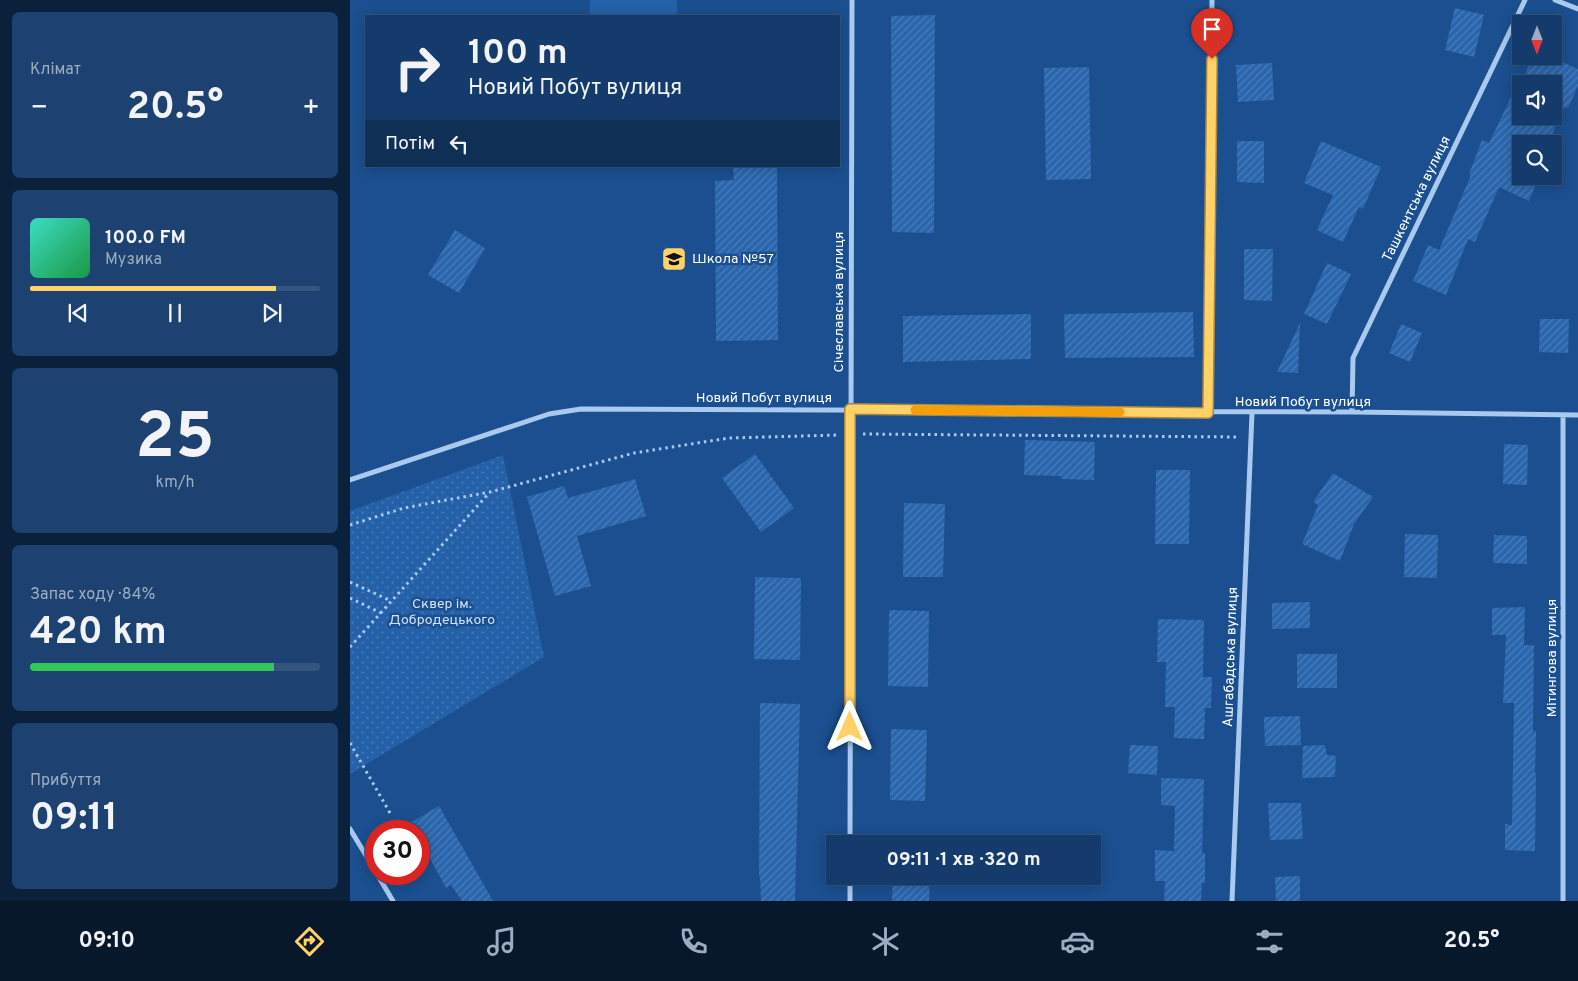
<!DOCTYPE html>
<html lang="uk">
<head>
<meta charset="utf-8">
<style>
	:root { --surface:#143b6b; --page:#1d4271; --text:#f1f3f6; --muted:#9dadc1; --line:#33557e; --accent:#ffd166 }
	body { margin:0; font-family:Overpass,sans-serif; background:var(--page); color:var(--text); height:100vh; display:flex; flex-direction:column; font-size:19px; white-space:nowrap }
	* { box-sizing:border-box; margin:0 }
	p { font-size:16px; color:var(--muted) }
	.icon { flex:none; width:28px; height:28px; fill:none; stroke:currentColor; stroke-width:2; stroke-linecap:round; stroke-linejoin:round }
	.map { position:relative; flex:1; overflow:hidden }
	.drawer { display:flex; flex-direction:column; gap:12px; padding:12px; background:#0b203b; width:350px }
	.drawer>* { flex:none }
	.guide { position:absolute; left:15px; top:15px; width:475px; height:152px; border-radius:0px; box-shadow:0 2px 12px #0003,0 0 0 1px var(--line); background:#143b6b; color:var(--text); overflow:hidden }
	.needle { width:32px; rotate:180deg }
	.controls { position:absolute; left:1162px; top:15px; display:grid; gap:10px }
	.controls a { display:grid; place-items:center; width:50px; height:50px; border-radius:0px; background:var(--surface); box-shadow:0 2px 12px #0003,0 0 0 1px var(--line); font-size:25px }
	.speed { position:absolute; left:15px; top:820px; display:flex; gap:10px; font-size:25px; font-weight:700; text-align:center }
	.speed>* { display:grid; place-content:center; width:65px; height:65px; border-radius:50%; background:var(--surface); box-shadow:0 2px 12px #0003,0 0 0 1px var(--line); line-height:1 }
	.speed .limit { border:8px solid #d22; background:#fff; color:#111 }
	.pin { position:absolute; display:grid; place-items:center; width:42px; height:42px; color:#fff; margin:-51px -21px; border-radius:50% 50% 50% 0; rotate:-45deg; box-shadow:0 0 5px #0007 }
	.pin .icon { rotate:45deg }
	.me { position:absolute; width:55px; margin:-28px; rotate:0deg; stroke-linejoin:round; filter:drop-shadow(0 0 4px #0008) }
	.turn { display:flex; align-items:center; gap:18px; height:105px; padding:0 20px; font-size:22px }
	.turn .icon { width:65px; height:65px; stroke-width:2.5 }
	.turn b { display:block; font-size:35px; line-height:42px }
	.then { display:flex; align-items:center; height:48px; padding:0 20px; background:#0003; gap:10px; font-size:19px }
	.big { font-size:38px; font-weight:700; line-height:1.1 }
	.drawer .card { flex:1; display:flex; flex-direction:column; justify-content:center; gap:8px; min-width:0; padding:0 18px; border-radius:8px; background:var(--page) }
	.drawer .dial { align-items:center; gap:0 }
	.dial b { font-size:65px; line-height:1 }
	.song { display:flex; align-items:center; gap:15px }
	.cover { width:60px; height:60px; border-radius:8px; background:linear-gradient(135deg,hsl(170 70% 55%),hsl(140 70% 35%)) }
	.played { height:5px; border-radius:2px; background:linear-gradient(90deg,var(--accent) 85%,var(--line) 85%) }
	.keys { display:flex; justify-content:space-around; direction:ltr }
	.heat { display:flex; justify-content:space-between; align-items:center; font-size:28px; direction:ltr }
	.charge { height:8px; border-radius:4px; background:linear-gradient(90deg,#34c759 84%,var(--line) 0) }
	.trip { position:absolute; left:476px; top:835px; width:275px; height:50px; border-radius:0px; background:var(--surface); box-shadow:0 2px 12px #0003,0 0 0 1px var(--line); font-weight:700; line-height:50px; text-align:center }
	.menu { display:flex; height:80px; justify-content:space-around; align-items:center; background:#08182b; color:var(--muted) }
	.menu .icon { width:35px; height:35px }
	.menu .selected { color:var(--accent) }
	.menu b { font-size:22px; color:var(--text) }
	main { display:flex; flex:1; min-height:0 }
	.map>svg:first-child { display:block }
	.park { fill:url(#park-dots) }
	.garden { fill:#2461a8 }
	.building { fill:url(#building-hatch); fill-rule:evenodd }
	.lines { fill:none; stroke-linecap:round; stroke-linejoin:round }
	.path { stroke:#a9c9ee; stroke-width:3; stroke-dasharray:2.5 4; stroke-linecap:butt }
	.minor { stroke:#a9c9ee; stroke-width:5 }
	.route-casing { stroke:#a68842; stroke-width:12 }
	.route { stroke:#ffd166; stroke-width:9 }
	.slow { stroke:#f59e0b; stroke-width:9 }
	.labels { text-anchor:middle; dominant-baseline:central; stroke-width:5; stroke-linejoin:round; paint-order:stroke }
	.street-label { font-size:14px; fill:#fff; stroke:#1b4f8f }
	.poi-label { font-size:14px; fill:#fff; stroke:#1b4f8f; text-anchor:start }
	.park-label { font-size:14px; fill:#cfe3fa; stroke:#1b4f8f }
</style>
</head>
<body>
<main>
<section class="drawer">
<div class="card"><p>Клімат</p>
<div class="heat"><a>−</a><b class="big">20.5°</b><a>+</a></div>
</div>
<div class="card">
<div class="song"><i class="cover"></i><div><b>100.0 FM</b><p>Музика</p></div></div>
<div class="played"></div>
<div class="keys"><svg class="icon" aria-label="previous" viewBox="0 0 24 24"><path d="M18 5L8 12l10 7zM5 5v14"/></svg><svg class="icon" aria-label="pause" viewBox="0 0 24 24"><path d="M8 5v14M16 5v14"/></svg><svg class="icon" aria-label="next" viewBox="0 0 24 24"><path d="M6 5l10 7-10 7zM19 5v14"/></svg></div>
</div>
<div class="card dial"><b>25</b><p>km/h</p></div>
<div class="card"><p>Запас ходу · 84%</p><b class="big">420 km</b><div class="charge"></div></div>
<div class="card"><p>Прибуття</p><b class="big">09:11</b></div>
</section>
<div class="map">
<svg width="1228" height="901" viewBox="0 0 1228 901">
	<defs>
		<pattern id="park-dots" width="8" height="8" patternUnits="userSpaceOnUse" patternTransform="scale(1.25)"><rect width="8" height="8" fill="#2461a8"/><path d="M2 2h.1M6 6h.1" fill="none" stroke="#4579b5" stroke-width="1.8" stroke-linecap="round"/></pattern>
		<pattern id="building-hatch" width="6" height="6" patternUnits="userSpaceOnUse" patternTransform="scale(1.25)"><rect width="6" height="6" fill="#2a66ad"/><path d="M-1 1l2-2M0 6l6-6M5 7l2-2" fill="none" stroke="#4a7db9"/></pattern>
	</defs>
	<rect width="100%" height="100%" fill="#1b4f8f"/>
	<path class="park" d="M153,455L194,657L0,774V511Z"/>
	<path class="garden" d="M240,0H327V16H240Z"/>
	<path class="building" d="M1105,8L1134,15L1124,57L1095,50Z
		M585,15L584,233L542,232L541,16Z
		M1183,56H1198L1228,69V86L1218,108L1214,107L1198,144H1171V176H1189L1179,201L1149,187L1125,242L1118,239L1096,295L1063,281L1078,245L1089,250L1121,175L1119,174L1132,140L1139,143L1162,95L1165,96ZM1171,84H1204V116H1171Z
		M922,63L924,100L888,102L886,65Z
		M739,67L741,179L696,180L694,68Z
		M887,141H914V183L887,182Z
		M971,141L1031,167L1013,209L1009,207L993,242L967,230L983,195L954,183Z
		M383,166H427L428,340L366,341L365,181L384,180Z
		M105,230L135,248L109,293L78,275Z
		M894,249H923L922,301L894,300Z
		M977,263L1001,274L977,324L954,314Z
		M843,312L844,357L715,358L714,314Z
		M681,314V359L553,362V316Z
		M1190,319H1219L1218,353L1189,352Z
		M950,323L948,373L927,372Z
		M1051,324L1072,333L1060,362L1039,353Z
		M675,440L745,442L744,480L711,479V476L674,475Z
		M1154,444L1178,445L1177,485L1153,484Z
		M405,454L444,508L411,532L372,478Z
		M806,470H840L839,544H805Z
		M983,473L1023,497L1004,524L990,561L952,544L968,505L963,502Z
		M285,479L296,516L227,536L241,586L205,596L177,497L214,486L218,498Z
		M554,503L595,504L593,577H553Z
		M1055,534L1088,535L1087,578L1054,577Z
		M1144,535L1177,536V564L1143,563Z
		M405,577L451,578L450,660L404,659Z
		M960,602V628L922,629V603Z
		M1175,607L1174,645H1184L1183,731H1186L1185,773H1186L1185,851L1155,850V824L1162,825L1164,703H1153L1156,635H1142V608Z
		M539,610L579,611L578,687L538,686Z
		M808,619L854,620L853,677H862L861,708H855L854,739L824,738L825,707H815L816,662H807Z
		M947,654H987V688H947Z
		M410,703L450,704L445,901H411L410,876H409Z
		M950,716L951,745L915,746L914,717Z
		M541,729L577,730L575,801L540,800Z
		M780,745L808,746L807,775L778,773Z
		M975,745L977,755L986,756L985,777L952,778L953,746Z
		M811,778L854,779L852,853H855V883H852L851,901H814L815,881H805V850L824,851L825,806L811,805Z
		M918,803H951L953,839L920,840Z
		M89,806L143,901H112L101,885L96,888L69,838V831H65L60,823Z
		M543,876H580L579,901H542Z
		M950,876V901H926L925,877Z"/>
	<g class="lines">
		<path class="path" d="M513,434L889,437
			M0,525L54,508L140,492L284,453L379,438L489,435
			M0,582L41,601
			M0,598L31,613
			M0,647L139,493
			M0,743L40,813"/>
		<path class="minor" d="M1205,0L1228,9
			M1002,412L1003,358L1175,0
			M858,413L862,0
			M0,480L199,414L231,409L1002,412L1228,415
			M0,829L26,872
			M500,844L502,0
			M27,874L43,901
			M500,901V876
			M882,901L902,413
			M1213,901V416"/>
	</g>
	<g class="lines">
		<defs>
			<path id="route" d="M500,727V409L858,413L862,59"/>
		</defs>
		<use href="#route" class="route-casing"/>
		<use href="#route" class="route"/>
		<path class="slow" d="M565,410L770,412"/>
	</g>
	<defs>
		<symbol id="school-square" viewBox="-11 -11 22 22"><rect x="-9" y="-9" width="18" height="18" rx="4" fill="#ffd166" stroke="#1b4f8f"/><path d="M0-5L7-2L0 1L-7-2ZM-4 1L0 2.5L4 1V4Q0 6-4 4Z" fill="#111"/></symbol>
	</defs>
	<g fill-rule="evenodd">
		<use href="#school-square" x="310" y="245" width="28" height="28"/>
	</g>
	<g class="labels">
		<g class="street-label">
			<text transform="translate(1067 199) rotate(-64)">Ташкентська вулиця</text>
			<text transform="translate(489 302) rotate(-90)">Січеславська вулиця</text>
			<text x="414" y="398">Новий Побут вулиця</text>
			<text x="953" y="402">Новий Побут вулиця</text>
			<text transform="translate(881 657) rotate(-88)">Ашгабадська вулиця</text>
			<text transform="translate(1202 658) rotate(-90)">Мітингова вулиця</text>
		</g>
		<g class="poi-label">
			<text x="342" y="259">Школа №57</text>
		</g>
		<g class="park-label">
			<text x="92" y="604">Сквер ім.<tspan x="92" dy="16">Добродецького</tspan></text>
		</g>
	</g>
</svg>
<div class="controls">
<a><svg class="needle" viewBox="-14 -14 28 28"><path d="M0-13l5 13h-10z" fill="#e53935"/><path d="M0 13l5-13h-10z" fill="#9dadc1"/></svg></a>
<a><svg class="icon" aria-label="sound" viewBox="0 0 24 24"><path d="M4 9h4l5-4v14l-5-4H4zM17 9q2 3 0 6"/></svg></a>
<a><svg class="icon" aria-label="search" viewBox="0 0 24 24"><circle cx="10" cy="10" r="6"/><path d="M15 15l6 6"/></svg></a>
</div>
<div class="speed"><div class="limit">30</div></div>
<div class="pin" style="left:862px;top:59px;background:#d93025"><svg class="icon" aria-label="arrive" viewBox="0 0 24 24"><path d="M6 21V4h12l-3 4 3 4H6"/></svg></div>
<svg class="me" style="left:500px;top:727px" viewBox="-20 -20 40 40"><path d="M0-17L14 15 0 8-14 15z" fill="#ffd166" stroke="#fff" stroke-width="4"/></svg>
<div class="trip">09:11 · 1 хв · 320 m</div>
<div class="guide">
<div class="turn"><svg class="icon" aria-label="right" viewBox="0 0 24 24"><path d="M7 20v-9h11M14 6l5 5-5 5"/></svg><div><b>100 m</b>Новий Побут вулиця</div></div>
<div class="then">Потім<svg class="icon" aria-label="left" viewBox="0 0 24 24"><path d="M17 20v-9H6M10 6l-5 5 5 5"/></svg></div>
</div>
</div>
</main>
<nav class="menu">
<b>09:10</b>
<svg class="icon selected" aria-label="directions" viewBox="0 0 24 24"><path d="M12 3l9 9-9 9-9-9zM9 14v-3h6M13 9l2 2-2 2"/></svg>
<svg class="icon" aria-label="music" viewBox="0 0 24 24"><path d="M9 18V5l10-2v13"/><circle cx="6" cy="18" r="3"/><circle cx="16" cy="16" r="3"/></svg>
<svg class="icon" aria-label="phone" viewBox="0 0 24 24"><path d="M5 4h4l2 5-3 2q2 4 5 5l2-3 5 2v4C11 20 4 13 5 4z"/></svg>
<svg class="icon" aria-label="climate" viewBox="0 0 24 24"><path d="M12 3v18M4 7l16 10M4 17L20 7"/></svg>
<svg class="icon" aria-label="car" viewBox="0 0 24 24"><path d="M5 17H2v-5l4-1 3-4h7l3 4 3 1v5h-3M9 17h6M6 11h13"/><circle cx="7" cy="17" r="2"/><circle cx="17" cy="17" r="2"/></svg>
<svg class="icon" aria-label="filters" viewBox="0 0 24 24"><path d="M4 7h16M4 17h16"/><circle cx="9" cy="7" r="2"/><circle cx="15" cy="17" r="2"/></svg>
<b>20.5°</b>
</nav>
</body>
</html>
